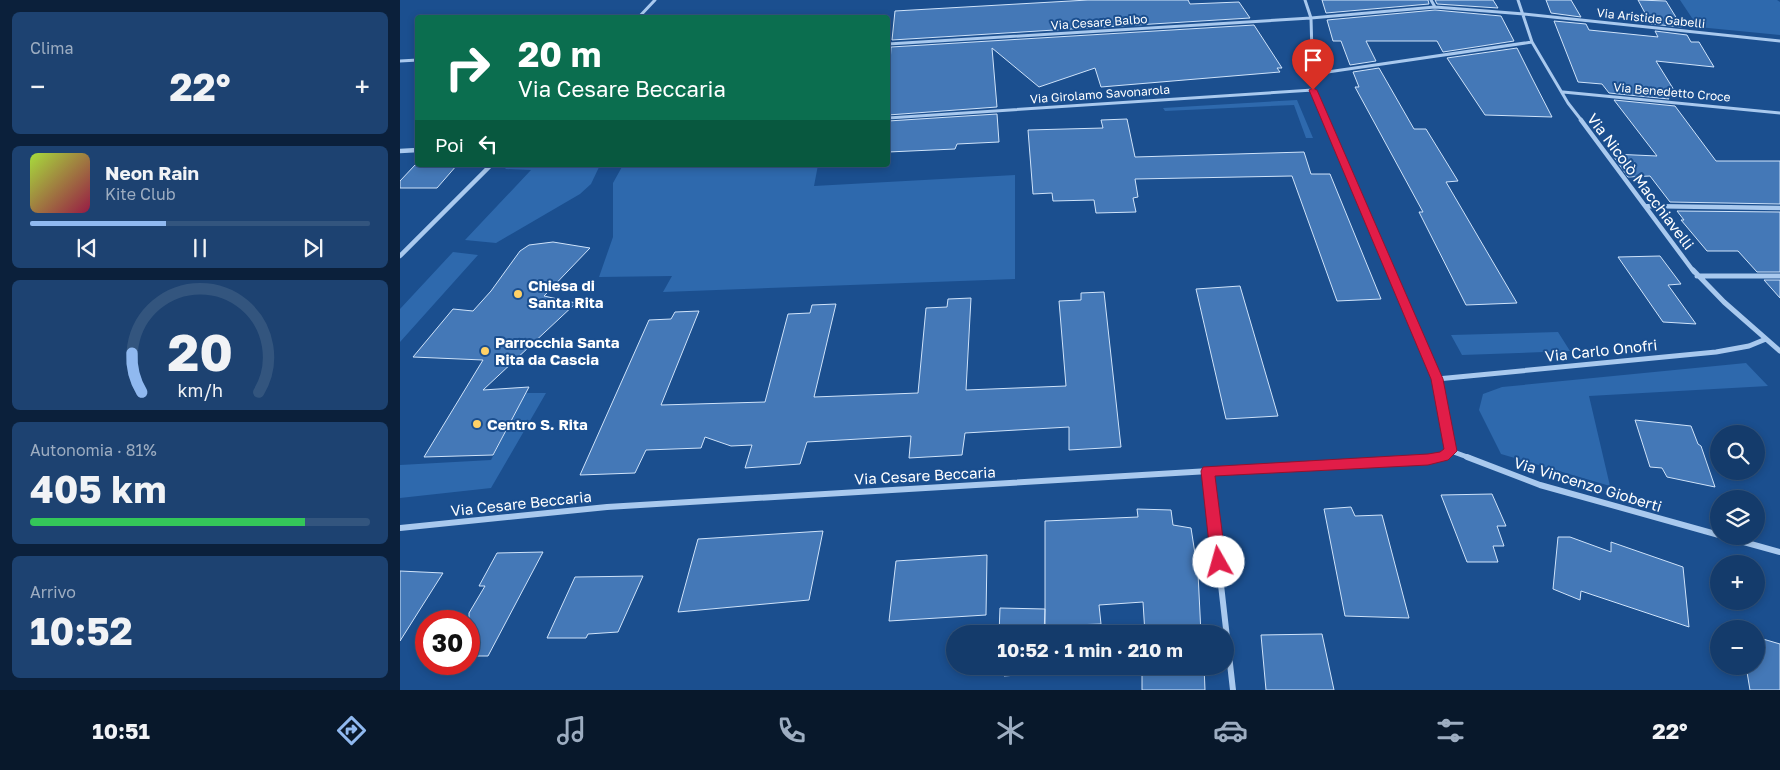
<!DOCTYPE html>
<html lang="it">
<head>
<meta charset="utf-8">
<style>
	:root { --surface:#143b6b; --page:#1d4271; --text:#f1f3f6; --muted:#9dadc1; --line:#33557e; --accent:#90b9f0 }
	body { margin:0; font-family:"Golos Text",sans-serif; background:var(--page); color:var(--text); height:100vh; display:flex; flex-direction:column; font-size:19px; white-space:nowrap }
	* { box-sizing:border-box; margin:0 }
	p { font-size:16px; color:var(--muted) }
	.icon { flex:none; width:28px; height:28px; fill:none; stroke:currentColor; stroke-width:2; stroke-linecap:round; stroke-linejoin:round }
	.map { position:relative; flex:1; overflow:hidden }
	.side { display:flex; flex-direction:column; gap:12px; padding:12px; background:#0b203b; width:400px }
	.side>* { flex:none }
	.hud { position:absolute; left:15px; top:15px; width:475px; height:152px; border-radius:5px; box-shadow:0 2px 8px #0003,0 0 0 1px var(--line); background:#0b6e4f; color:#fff; overflow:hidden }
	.buttons { position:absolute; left:1310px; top:425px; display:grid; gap:10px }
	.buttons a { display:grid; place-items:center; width:55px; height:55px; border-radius:50%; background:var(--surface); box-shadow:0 2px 8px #0003,0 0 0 1px var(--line); font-size:25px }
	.speed { position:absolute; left:15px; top:610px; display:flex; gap:10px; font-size:25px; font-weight:700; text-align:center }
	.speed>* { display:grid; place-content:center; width:65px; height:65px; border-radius:50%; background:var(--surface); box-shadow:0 2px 8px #0003,0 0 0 1px var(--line); line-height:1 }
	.speed .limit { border:8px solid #d22; background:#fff; color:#111 }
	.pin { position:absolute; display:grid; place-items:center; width:42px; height:42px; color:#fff; margin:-51px -21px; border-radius:50% 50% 50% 0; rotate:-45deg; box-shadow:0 0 5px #0007 }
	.pin .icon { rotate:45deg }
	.me { position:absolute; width:55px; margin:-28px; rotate:353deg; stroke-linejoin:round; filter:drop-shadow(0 0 4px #0008) }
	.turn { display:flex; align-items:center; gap:18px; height:105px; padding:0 20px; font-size:22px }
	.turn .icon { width:65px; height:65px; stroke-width:2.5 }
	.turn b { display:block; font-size:35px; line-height:42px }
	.then { display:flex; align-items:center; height:48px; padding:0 20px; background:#0003; gap:10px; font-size:19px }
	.big { font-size:38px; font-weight:700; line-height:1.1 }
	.side .widget { flex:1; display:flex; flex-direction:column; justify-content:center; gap:8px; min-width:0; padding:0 18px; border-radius:8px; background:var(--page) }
	.side .dial { align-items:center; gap:0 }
	.dial svg { height:130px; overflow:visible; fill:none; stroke:var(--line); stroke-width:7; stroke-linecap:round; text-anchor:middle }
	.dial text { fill:var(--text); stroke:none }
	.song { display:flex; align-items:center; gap:15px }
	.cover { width:60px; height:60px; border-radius:8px; background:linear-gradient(135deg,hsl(80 70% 55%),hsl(340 70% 35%)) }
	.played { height:5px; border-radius:2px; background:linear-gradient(90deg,var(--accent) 40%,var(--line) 40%) }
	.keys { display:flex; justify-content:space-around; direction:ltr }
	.heat { display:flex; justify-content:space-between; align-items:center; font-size:28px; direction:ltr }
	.charge { height:8px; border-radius:4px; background:linear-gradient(90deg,#34c759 81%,var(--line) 0) }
	.trip { position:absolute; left:546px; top:625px; width:288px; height:50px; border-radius:25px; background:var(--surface); box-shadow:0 2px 8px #0003,0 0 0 1px var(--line); font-weight:700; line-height:50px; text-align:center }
	.dock { display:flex; height:80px; justify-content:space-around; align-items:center; background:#08182b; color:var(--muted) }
	.dock .icon { width:35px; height:35px }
	.dock .active { color:var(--accent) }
	.dock b { font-size:22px; color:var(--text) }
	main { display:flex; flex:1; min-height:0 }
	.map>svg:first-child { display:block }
	.green { fill:#2e69ad }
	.building { fill:#4478b7; stroke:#cfe3fa }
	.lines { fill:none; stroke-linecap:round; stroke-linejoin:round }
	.minor-far3 { stroke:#a9c9ee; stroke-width:3 }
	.minor-far2 { stroke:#a9c9ee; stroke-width:4.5 }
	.minor-far1 { stroke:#a9c9ee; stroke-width:5 }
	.minor { stroke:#a9c9ee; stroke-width:6 }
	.route { fill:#e11d48; stroke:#92132f }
	.poi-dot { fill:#ffd166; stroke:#1b4f8f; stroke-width:2 }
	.labels { text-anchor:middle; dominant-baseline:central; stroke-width:4; stroke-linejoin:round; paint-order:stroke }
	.far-street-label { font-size:12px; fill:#fff; stroke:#1b4f8f }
	.street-label { font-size:15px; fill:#fff; stroke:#1b4f8f }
	.poi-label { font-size:15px; font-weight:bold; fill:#fff; stroke:#1b4f8f; text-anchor:start }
</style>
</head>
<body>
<main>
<section class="side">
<div class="widget"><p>Clima</p>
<div class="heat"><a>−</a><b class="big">22°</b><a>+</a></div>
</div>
<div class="widget">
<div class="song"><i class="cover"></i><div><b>Neon Rain</b><p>Kite Club</p></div></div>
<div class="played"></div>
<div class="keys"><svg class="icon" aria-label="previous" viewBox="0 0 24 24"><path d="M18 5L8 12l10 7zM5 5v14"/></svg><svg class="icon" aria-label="pause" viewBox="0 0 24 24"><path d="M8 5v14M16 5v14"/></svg><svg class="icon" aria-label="next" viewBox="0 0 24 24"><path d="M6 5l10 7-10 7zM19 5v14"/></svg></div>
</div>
<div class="widget dial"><svg viewBox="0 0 100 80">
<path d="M14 69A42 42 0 1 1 86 69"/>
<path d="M14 69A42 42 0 0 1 8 45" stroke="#90b9f0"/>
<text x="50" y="56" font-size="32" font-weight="700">20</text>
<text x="50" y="72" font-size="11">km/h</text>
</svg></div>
<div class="widget"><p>Autonomia · 81%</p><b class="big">405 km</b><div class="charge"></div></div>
<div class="widget"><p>Arrivo</p><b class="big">10:52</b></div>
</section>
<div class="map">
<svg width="1380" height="690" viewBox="0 0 1380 690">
	<rect width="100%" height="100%" fill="#1b4f8f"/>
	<path class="green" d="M1280,0H1377L1380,2V35L1298,27Z
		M897,100L913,138H906L894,105L765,111L763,108Z
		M109,165H200L191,184L180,194L96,243L65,240L131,170L105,169Z
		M223,165H418L414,186L615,175V279L263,292L272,276L199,277L213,237V183Z
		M53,252L78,255L0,342V309Z
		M1158,332L1170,351L1062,355L1051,335Z
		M1346,363L1368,386L1189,396L1210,486L1101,454L1079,410L1083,394L1102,387Z
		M126,393H146L91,488L0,498V465L91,460Z"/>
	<path class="building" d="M688,0H788L790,4L839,2L850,18L492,40L495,11Z
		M922,0H1028L1029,4L926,13Z
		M1035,0H1093L1098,8L1037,4Z
		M1146,0H1171L1181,17L1151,13Z
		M1238,0L1266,1L1282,27L1251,24Z
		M1035,10L1101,16L1114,41L1043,52L1037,41H966L976,61L950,65L941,41H933L927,20Z
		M1154,21L1186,24L1189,30L1258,37L1255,31L1287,35L1291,42H1299L1314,67L1256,61L1274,90L1262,89L1269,99L1209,93L1202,84L1178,82Z
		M854,25L882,68H877L880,72L701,87L695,68L639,87L592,48L597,107L488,115V64L490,63L491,47Z
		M1117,48L1132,78L1152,117L1085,115L1047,58Z
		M979,68L1014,129H1026L1058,181L1046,182L1117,303L1066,305L1019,212H1023L955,87H959L953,72Z
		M1214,100L1275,106L1316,161H1380V204L1270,202L1250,176L1228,177L1212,154L1257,156Z
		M597,114L599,142L557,144L555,149L488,152V121Z
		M727,119L735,157L904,152L911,174H930L981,299L937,301L892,176L735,179L738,197L733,198L736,212L696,213L694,200L653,201L652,193L633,194L628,130L703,128L701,120Z
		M15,165H57L37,188H0V181Z
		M1277,211L1380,212V272H1357L1338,251H1307L1281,220H1284Z
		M153,242L190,248L144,296L176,303L83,390L129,387L93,455L24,457L83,360L13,357L53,309L73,311L91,291L120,251L129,245Z
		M1260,256L1281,284L1268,285L1296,324L1263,322L1218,257Z
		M1364,280H1380V298Z
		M840,286L878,416L826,419L796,289Z
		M704,292L721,447L669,450V427L565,433L562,455L509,458L511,436L407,442L400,464L345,468L352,445L331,446L305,437L301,448L246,450L235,473L180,475L249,320L271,319L275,312L299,311L261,405L365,402L388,314L410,313L412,305L436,304L414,397L518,393L526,308L547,307L548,299L571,298L566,390L666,386L659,301L681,300V293Z
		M1235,420L1291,426L1298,444L1301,446L1315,487L1267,477L1262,468L1250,467Z
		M1092,494L1106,526H1097L1104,546H1093L1098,562H1067L1041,495Z
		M951,507L955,516L982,515L1009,618L945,616L924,509Z
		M737,509L771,510L773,525L791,528L798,573L801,634H745L743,602L699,605L701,624L645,626V521L738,517Z
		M423,531L409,600L278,612L298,539Z
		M1158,537H1170L1211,552V542L1283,567L1289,627L1181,591L1180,600L1153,589Z
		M143,552L88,656H69V613L85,586H79L97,553Z
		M587,555L586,615L489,621L496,561Z
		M0,571L43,573L0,641Z
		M243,576L218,632L188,634L186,638H147L175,577Z
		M600,608L645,609L644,634H599Z
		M922,634L934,690H866L861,635Z
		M1356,637L1380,644V690H1350L1346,666H1356Z
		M605,666H643V673L604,676Z
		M742,666H804L805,690H742Z"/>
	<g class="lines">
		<path class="minor-far3" d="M905,0L911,18L913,90L926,121
			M1031,0L1035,7
			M1118,0L1132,42L1168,103L1182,121
			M238,18L255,0
			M488,44L911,18L1035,7L1124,14L1380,41
			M0,61L18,60
			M914,74L1132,42
			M1163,92L1380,113
			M488,118L913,90"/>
		<path class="minor-far2" d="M926,120L991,272
			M1181,120L1294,272
			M0,151L18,150
			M1245,206L1380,208
			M0,256L91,165"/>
		<path class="minor-far1" d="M990,270L1037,379L1051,451
			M1293,270L1324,302L1380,351
			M1297,276H1380
			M1037,379L1316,352L1349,346L1366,339
			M1051,451L1070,458
			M1033,458L1043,457L1051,451"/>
		<path class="minor" d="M1067,457L1140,485L1319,535
			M808,471L833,690
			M0,528L207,507L1042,457
			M1322,536L1380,552"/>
	</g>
	<path class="route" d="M913,88L917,90L1043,379L1057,451L1048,460L1028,465L815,476L826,562L824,567L819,569L814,567L811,562L801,471L803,467L1028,454L1040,452L1044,449L1031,379L909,90Z"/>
	<g class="poi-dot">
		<circle cx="118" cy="294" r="5"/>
		<circle cx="85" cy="351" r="5"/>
		<circle cx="77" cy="424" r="5"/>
	</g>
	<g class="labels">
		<g class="far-street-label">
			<text transform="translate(1251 18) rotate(6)">Via Aristide Gabelli</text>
			<text transform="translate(699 22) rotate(-4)">Via Cesare Balbo</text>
			<text transform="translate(1272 92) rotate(5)">Via Benedetto Croce</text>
			<text transform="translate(700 94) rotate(-4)">Via Girolamo Savonarola</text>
		</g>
		<g class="street-label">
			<text transform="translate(1241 181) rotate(53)">Via Nicolò Macchiavelli</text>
			<text transform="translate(1201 350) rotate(-6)">Via Carlo Onofri</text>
			<text transform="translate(525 475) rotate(-3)">Via Cesare Beccaria</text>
			<text transform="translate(1188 484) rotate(17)">Via Vincenzo Gioberti</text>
			<text transform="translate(121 503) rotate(-6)">Via Cesare Beccaria</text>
		</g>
		<g class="poi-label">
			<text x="128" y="285">Chiesa di<tspan x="128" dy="17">Santa Rita</tspan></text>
			<text x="95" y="342">Parrocchia Santa<tspan x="95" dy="17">Rita da Cascia</tspan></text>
			<text x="87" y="424">Centro S. Rita</text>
		</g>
	</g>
</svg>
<div class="buttons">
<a><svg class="icon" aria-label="search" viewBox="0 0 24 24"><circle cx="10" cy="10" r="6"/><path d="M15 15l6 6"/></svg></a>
<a><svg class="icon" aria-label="layers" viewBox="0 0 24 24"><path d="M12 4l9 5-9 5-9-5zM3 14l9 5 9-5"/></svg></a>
<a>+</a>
<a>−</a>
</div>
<div class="speed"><div class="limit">30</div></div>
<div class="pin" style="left:913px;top:90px;background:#d93025"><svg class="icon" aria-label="arrive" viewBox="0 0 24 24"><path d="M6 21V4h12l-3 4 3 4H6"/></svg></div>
<svg class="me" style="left:819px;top:562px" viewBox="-20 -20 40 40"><circle r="19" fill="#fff"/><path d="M0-13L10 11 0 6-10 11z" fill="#e11d48"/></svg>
<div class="trip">10:52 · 1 min · 210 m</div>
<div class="hud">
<div class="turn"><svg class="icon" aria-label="right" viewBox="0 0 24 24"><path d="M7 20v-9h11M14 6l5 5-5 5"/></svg><div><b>20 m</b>Via Cesare Beccaria</div></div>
<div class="then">Poi<svg class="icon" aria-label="left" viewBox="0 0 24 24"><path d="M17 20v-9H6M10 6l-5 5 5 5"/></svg></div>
</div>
</div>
</main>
<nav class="dock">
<b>10:51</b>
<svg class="icon active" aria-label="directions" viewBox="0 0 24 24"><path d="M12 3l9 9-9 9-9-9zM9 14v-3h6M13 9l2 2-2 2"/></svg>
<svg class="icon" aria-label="music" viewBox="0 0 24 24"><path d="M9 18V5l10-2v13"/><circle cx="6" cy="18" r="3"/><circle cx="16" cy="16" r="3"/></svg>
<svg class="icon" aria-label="phone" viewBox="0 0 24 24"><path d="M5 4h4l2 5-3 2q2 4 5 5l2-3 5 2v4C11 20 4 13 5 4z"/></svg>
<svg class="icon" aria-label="climate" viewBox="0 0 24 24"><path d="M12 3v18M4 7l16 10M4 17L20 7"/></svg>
<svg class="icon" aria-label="car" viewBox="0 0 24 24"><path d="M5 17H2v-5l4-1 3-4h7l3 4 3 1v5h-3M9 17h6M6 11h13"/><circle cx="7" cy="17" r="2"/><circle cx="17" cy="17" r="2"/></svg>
<svg class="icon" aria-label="filters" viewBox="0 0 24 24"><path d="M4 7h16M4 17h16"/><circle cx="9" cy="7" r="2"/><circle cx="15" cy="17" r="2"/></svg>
<b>22°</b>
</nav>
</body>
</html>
